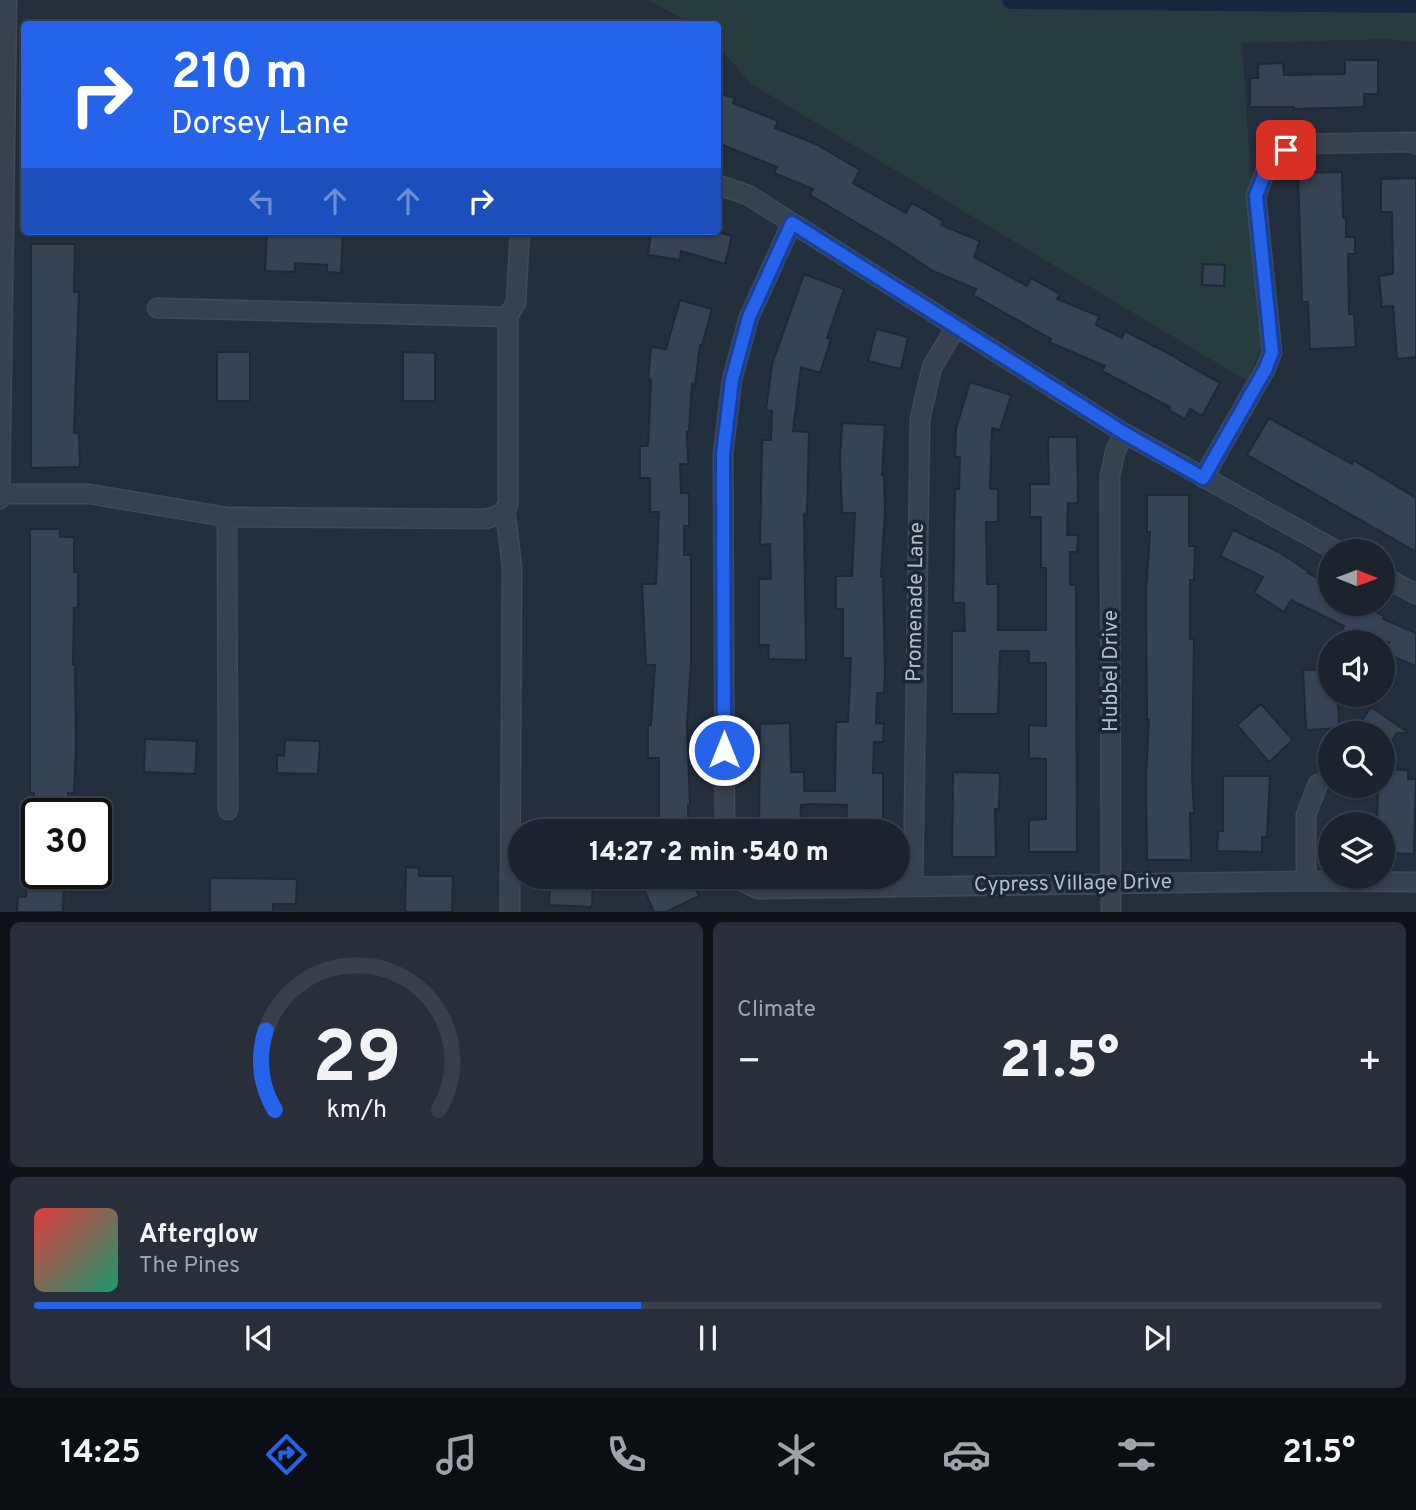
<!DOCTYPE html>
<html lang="en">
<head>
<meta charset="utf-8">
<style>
	:root { --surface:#1b232e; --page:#282f3a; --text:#f1f3f6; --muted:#a0a4aa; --line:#39404a; --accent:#2563eb }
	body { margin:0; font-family:Overpass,sans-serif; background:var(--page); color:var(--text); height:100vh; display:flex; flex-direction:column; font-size:26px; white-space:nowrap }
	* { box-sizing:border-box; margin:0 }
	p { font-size:23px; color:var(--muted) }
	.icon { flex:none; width:38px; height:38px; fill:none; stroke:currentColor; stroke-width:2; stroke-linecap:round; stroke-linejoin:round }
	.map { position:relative; height:912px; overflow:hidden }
	.drawer { display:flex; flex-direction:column; gap:10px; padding:10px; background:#0f1319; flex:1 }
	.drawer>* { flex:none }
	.banner { position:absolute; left:21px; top:21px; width:700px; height:214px; border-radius:7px; box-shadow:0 2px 5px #0004,0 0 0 2px var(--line); background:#2563eb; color:#fff; overflow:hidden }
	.needle { width:46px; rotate:91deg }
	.buttons { position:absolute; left:1318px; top:539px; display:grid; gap:14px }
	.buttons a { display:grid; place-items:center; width:77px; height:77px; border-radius:50%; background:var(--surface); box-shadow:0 2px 5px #0004,0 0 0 2px var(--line); font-size:35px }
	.speed { position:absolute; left:21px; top:798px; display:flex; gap:14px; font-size:35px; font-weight:700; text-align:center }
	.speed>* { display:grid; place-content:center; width:91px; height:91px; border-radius:50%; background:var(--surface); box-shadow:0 2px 5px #0004,0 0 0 2px var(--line); line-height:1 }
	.speed .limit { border:4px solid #111; border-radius:10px; background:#fff; color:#111 }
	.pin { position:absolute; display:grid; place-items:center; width:60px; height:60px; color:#fff; margin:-30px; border-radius:14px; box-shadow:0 4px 10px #0006 }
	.me { position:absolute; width:77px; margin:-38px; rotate:0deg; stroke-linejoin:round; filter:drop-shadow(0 0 5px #0008) }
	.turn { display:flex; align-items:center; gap:24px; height:147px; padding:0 35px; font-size:32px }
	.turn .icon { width:91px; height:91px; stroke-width:2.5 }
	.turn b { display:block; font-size:49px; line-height:60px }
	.lanes { display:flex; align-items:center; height:66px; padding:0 35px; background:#0003; justify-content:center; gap:35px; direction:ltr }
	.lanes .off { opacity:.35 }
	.big { font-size:52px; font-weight:800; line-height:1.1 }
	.drawer .tile { flex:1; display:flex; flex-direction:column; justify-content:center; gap:10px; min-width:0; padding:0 24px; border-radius:10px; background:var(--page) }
	.drawer .dial { align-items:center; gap:0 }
	.dial svg { height:182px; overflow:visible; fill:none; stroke:var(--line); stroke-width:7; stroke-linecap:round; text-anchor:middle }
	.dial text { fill:var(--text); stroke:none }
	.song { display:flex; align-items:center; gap:21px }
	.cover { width:84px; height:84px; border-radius:10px; background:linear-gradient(135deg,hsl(0 70% 55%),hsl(160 70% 35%)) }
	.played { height:7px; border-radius:4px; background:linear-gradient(90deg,var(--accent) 45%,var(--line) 45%) }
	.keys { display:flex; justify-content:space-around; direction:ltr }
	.heat { display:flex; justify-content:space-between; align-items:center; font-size:38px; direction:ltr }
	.drawer .tiles { flex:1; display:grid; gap:10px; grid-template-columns:1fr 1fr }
	.tile:last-child { grid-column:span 2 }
	.trip { position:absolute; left:508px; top:819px; width:402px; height:70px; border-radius:35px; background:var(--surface); box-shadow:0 2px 5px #0004,0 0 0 2px var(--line); font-weight:800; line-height:70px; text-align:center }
	.tabs { display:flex; height:112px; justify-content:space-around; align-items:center; background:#0b0e12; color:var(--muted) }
	.tabs .icon { width:49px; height:49px }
	.tabs .current { color:var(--accent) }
	.tabs b { font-size:32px; color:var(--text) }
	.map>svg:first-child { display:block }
	.green { fill:#263c3f }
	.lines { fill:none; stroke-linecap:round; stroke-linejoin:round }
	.canal { stroke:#17263c; stroke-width:18 }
	.building { fill:#364354; stroke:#1f2835; stroke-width:2 }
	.minor-casing { stroke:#414a57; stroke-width:21 }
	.minor { stroke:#38414e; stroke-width:18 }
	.route-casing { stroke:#184099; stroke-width:18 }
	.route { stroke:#2563eb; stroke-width:12 }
	.labels { text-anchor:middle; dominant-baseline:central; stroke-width:7; stroke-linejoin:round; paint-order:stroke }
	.street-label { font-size:21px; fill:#b4bcc9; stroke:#1d2633 }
</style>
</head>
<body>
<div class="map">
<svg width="1416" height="912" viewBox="0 0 1416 912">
	<rect width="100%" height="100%" fill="#242f3e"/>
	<path class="green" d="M648,0H1416V42L1389,39L1242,43L1262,345L1247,381L750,83L718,46V24H692Z"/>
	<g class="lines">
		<path class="canal" d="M1011,0L1416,4"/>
	</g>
	<path class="building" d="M1345,60H1378V94H1364V107L1294,109V107H1250V78H1258V64L1283,63L1284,75L1345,74Z
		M718,93L735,98L733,103L778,121L775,128L816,144L860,170L853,183L906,213L912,203L943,221L941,225L980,241L974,257L1027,286L1031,278L1060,294L1057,299L1099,316L1096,325L1122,338L1125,331L1179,359V360L1220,383L1202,416L1190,409L1185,419L1169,410L1170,407L1102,371L1105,366L1049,342L1051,339L973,295L976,289L933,271L889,242L810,195L813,189L774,173L777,167L718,143Z
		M1342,172L1343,218H1346V237H1355V254H1348L1349,314H1354L1356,347L1310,349L1308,302H1302L1298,173Z
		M1416,178V357L1397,359L1393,306L1382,307L1379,276L1393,274L1392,212H1381V179Z
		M267,231L343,233L341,273L327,272V265L295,263V272L265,271Z
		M651,231H722V233L732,236L725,264L681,251L680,260L648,255Z
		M31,244H75L74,292H79L74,433H79L80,467L31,468Z
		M1203,264L1225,265L1224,286L1202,285Z
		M804,274L844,289L827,338L831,339L820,373L801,367L793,431L809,432L807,515L804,514L806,660L768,659L769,645H759V579H771L770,544L760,545L762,440H771L772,411L766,410L772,364Z
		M680,300L712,309L702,345H700L695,385L692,384L689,432H687L688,464H680L681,493H689V526H684V555H691V664L687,724L690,805H688V831H642V818H659V758H648V725H651L655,665H646L642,584H656L659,512H650V478H640V446H648L651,380L648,379L651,347L666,349Z
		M876,329L908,337L901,369L868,361Z
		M217,352H250V401H217Z
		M403,352L435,353V401H403Z
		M970,382L1011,395L1000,430L992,428L990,489H998V522H986L987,584H998V630H1046V568H1041V517H1030V484H1049L1048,437H1077L1078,503H1068L1067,535H1078L1077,552H1070V585H1076L1077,852H1029V820L1046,819V759L1029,758V725L1046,726V663H1029V651H1000L998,714H952V631H965L964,603H953L955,489H959L960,457H955L956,429Z
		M1269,418L1352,464L1353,460L1416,498V552L1247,455Z
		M842,423L885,425L882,475H884L885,512L881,576H883L885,675L884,693H877L876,723L884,724L883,742H874L873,773H883V831H846L847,805L813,804L801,805L800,831H759L760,724L790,723L791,772H804V791H835L836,722H848L851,658H843V609H836V576H852L855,513H842L840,459Z
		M1147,495H1189V546H1195L1194,580H1190V639H1194L1192,777L1194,813H1190L1191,860H1147L1146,777L1149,720H1147L1146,593L1150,532H1147Z
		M30,529H60V537H74V572H78V608H74L73,664H75L76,747L74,793H68V814H33L34,793H30Z
		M1233,530L1279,552L1309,572L1308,573L1330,584V604H1359L1384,616L1383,619L1416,633V666L1384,653L1389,642H1336L1344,626L1291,600L1284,612L1254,593L1263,577L1220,556Z
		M1330,669V695H1338L1339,728L1306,730L1303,670Z
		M1261,704L1293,740L1269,762L1237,725Z
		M1371,707L1409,733H1397L1382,755V733H1353Z
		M145,739L197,741L195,774L144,772Z
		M285,740L320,741L318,774L277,773V755L284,756Z
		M1382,769L1408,770V779H1416L1414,854L1382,853V824H1377L1378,786H1382Z
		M953,772L1000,773L999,809H995L996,857H952Z
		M1223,776H1270L1267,837H1262V852L1217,851L1218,831H1223Z
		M406,867L419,868V876H453L452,912H405Z
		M27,873H74L73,887H64L63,912H17L18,896L26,897Z
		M557,877H593L592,907L549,905L550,888H557Z
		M655,877H690L699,896L666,912H654L641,883Z
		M210,878L297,879L296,904H273V912H210Z"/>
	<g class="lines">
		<defs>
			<path id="minor" d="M718,185L748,195L1124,433L1337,551
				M157,308L508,317L516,302L520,231
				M1203,478L1266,368L1272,352L1256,196L1271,156L1301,144L1412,142L1416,144
				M0,494H90L227,517L486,519L502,514L508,505V317
				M0,499L7,0
				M505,509L512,567L510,912
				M227,517L228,810
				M1382,576L1416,594
				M725,831L723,454L732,380L749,317L792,223
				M733,877L758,889L1306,881L1416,882
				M1306,881V815L1318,784
				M913,885L920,419L932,367L956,327
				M1111,912L1110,476L1115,452L1124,433"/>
		</defs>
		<use href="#minor" class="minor-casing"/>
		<use href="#minor" class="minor"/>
	</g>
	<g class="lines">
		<defs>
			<path id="route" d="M724,750L723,454L732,380L749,317L792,223L1124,433L1203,478L1266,368L1272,352L1256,196L1271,156L1286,150"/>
		</defs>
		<use href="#route" class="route-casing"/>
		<use href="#route" class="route"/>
	</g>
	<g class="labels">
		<g class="street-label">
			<text transform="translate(916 602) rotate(-89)">Promenade Lane</text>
			<text transform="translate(1111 671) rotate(-90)">Hubbel Drive</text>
			<text transform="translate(1073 884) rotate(-1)">Cypress Village Drive</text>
		</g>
	</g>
</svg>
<div class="buttons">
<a><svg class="needle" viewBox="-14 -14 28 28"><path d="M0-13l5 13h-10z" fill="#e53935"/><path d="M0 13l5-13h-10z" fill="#a0a4aa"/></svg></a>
<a><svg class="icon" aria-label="sound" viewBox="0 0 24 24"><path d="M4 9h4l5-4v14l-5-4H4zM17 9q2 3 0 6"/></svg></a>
<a><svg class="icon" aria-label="search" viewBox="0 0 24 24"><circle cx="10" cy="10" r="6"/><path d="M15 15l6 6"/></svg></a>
<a><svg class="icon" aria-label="layers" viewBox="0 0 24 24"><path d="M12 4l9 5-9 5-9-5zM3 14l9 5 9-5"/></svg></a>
</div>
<div class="speed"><div class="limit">30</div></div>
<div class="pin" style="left:1286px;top:150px;background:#d93025"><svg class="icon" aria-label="arrive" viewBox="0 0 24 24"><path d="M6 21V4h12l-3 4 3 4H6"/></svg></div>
<svg class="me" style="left:724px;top:750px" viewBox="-20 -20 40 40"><circle r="17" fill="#2563eb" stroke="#fff" stroke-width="3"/><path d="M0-11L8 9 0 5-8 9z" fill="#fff"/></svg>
<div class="trip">14:27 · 2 min · 540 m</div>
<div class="banner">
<div class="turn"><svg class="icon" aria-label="right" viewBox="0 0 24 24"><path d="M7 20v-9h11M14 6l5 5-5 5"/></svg><div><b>210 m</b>Dorsey Lane</div></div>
<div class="lanes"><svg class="icon off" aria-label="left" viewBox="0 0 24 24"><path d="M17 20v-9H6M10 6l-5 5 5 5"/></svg><svg class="icon off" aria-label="ahead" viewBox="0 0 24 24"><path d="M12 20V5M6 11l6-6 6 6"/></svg><svg class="icon off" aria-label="ahead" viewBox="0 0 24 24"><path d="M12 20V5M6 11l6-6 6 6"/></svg><svg class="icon" aria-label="right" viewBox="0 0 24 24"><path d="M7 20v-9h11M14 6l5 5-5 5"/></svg></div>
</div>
</div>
<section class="drawer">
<div class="tiles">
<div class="tile dial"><svg viewBox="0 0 100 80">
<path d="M14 69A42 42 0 1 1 86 69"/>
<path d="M14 69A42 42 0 0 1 10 34" stroke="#2563eb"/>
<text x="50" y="56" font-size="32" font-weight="700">29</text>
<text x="50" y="72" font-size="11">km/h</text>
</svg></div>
<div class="tile"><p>Climate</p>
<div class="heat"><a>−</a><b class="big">21.5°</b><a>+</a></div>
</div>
<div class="tile">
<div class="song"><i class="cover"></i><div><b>Afterglow</b><p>The Pines</p></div></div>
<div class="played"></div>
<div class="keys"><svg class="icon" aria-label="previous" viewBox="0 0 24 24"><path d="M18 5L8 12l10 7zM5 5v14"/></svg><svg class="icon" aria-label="pause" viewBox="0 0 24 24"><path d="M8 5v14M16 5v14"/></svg><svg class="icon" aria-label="next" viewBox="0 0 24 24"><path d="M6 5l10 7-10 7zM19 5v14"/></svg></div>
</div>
</div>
</section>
<nav class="tabs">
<b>14:25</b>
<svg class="icon current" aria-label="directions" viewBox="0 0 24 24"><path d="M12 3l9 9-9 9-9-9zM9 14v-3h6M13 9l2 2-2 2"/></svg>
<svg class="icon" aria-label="music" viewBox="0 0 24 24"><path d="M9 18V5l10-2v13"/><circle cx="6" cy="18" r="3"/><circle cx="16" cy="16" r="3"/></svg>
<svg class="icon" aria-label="phone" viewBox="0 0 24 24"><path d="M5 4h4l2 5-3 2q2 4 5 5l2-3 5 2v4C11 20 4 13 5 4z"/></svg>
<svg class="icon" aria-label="climate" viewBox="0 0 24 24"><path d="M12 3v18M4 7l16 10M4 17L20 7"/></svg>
<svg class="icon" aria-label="car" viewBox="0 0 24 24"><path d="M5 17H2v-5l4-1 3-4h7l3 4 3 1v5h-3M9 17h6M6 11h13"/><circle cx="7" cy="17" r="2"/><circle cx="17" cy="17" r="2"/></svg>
<svg class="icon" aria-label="filters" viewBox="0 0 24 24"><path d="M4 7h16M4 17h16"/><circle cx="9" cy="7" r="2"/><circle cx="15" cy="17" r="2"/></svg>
<b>21.5°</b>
</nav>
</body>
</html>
